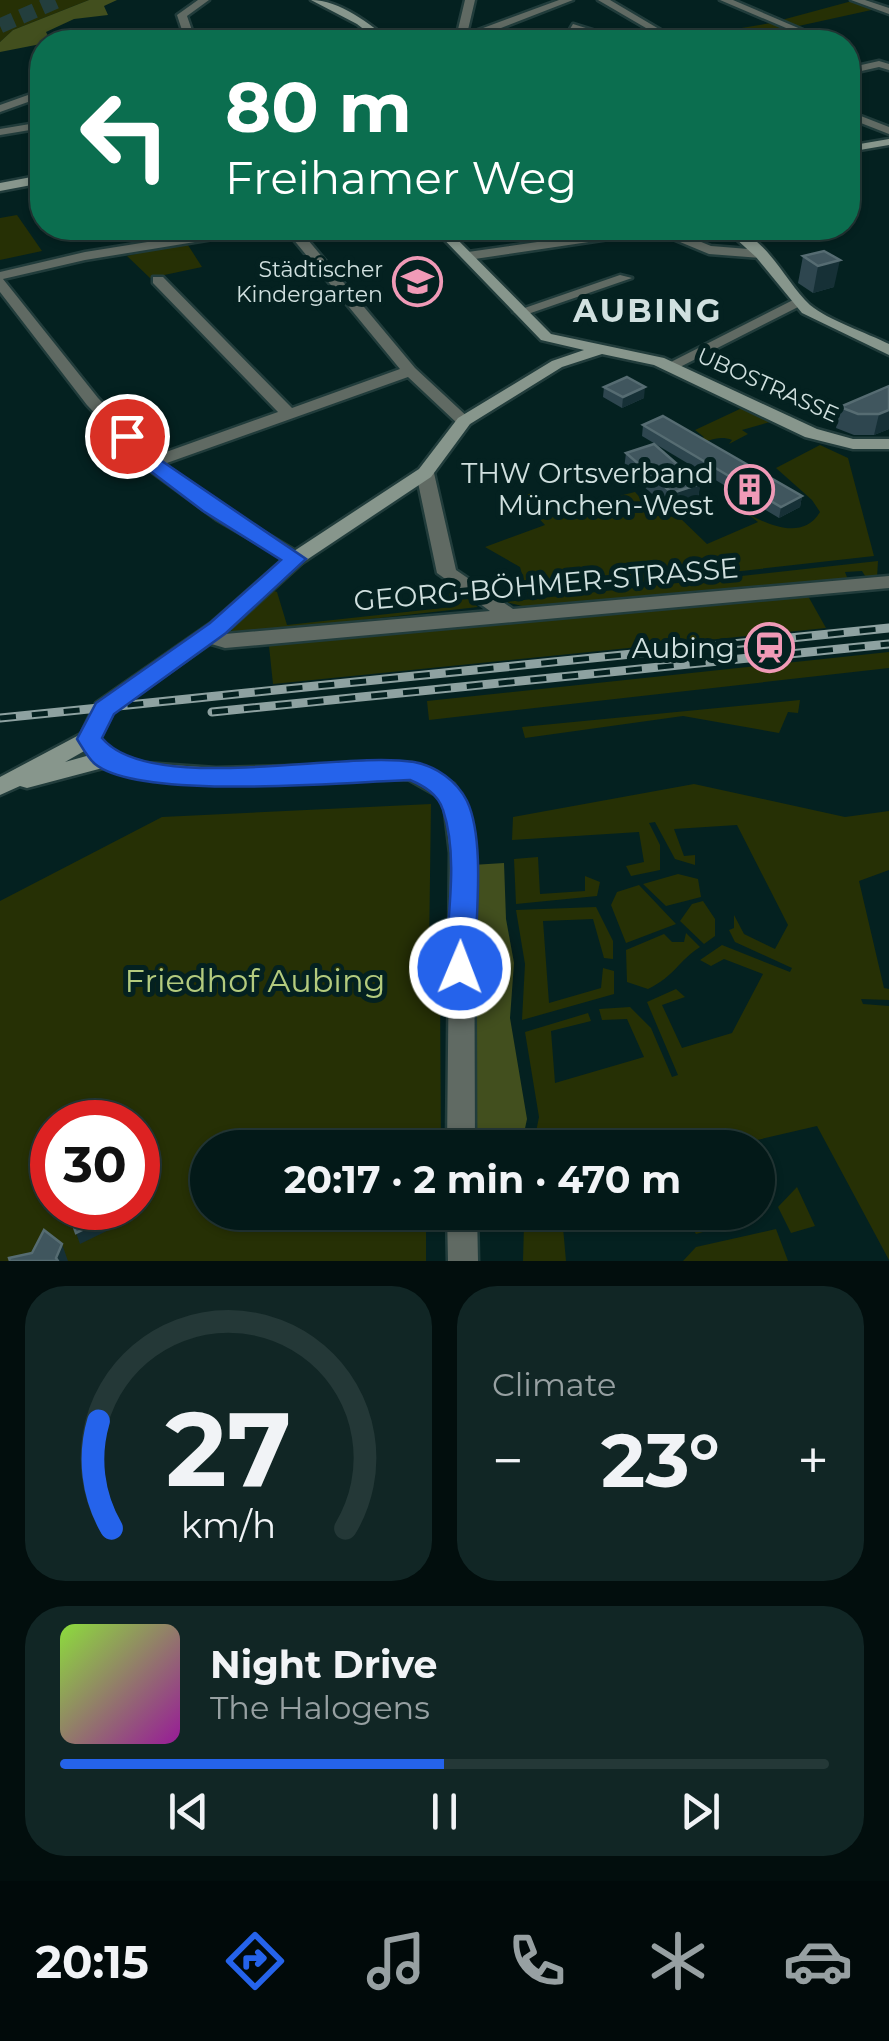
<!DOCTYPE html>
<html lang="en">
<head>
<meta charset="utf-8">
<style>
	:root { --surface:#031918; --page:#112625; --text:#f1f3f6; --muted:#97a0a2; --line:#243837; --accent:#2563eb }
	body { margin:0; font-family:Montserrat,sans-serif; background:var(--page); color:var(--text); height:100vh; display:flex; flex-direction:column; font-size:38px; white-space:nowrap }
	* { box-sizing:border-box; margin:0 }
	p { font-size:32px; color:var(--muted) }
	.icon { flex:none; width:55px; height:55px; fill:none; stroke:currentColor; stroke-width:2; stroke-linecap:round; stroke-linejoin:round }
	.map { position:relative; height:1261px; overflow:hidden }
	.drawer { display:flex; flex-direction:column; gap:25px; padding:25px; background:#020e0d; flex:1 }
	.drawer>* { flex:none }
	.hud { position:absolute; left:30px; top:30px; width:830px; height:210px; border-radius:40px; box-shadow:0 2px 8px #0004,0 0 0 2px var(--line); background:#0b6e4f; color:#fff; overflow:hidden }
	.speed { position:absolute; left:30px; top:1100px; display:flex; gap:20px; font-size:50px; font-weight:700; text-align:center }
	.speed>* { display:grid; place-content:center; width:130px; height:130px; border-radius:50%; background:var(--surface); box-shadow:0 2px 8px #0004,0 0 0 2px var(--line); line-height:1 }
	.speed .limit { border:15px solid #d22; background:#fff; color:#111 }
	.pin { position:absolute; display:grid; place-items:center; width:85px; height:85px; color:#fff; margin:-42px; border:5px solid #fff; border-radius:50%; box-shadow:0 2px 10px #0007 }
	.me { position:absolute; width:110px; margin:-55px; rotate:1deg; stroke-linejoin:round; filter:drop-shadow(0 0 8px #0008) }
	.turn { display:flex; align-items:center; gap:35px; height:210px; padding:0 30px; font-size:45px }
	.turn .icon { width:130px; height:130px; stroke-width:2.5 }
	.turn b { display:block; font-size:70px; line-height:85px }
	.big { font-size:75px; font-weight:700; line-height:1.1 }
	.drawer .card { flex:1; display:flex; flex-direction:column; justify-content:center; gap:15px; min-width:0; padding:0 35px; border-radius:40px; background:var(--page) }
	.drawer .dial { align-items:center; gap:0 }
	.dial svg { height:260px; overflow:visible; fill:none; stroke:var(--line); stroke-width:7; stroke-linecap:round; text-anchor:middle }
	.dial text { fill:var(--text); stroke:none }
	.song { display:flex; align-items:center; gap:30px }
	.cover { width:120px; height:120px; border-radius:15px; background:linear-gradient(135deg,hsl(90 70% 55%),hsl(300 70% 35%)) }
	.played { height:10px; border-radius:5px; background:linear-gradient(90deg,var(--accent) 50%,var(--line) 50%) }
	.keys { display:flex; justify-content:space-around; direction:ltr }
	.heat { display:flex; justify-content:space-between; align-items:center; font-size:55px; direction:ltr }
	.drawer .tiles { flex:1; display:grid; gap:25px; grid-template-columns:1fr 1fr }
	.card:last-child { grid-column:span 2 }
	.trip { position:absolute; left:190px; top:1130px; width:585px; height:100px; border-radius:50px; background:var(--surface); box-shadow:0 2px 8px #0004,0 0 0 2px var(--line); font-weight:700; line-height:100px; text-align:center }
	.menu { display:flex; height:160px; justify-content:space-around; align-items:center; background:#010a0a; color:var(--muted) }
	.menu .icon { width:70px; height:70px }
	.menu .on { color:var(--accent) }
	.menu b { font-size:45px; color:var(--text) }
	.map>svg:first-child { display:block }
	.green { fill:#263005; fill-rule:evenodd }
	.forest { fill:#424f1e }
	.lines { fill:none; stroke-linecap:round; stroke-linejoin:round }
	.highway-tunnel { stroke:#233e3d; stroke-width:15; stroke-dasharray:15 8; stroke-linecap:butt }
	.street-casing { stroke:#213c3b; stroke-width:5 }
	.secondary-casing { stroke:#213c3b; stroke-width:5 }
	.street { fill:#606a63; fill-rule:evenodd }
	.secondary { fill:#87968c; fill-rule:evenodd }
	.rail-casing { stroke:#8ea2a1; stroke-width:9 }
	.rail { stroke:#042120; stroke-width:5; stroke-dasharray:16; stroke-linecap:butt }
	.wall { fill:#2e464f }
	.shaded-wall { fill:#163036 }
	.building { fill:#40565e; stroke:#566c72; stroke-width:2.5 }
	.route { fill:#2563eb; stroke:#184099; stroke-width:2.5 }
	.labels { text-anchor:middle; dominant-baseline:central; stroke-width:10; stroke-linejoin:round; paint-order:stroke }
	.far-poi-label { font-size:22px; fill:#d0e0df; stroke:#042120; text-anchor:end }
	.far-street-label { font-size:22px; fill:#d0e0df; stroke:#042120 }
	.poi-label { font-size:28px; fill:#d0e0df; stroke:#042120; text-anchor:end }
	.street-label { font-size:28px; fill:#d0e0df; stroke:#042120 }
	.far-district-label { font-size:32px; font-weight:bold; letter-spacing:2.5px; fill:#d0e0df; stroke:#042120 }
	.near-park-label { font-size:32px; fill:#b4cb7e; stroke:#042120 }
</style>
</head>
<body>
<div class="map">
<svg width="889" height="1261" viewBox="0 0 889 1261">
	<rect width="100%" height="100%" fill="#042120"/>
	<path class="green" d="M0,0H89L13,30L0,42Z
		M852,1L876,9L794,27L778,21Z
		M771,23L787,29L721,42L675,39Z
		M17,215L42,251L0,260V218Z
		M186,242L202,267L150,278L127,256Z
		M742,408L770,422L742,430L748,434L729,444L732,440C720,435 708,440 696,446L691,443L704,437L695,430Z
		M820,445L848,458L874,556L528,595L520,567L485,547L545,525L519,497L532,493L533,504L554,512L635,492L657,516L679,517L707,544L758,522L748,514C771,526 803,540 820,512L812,500L776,468Z
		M878,561L877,578L867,579L862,571L845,572L848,580L526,607L506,602Z
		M454,588L478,607L237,634L228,628L271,590L277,592L287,625L452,607L449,594Z
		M808,596L826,628L273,684L269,646L495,621Z
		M889,652V668L429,720L427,701Z
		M800,700L798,713L788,712L779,733L683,716L525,738L522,727Z
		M694,784L845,817L889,811V870L859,881L884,988L889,989V1000L861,999L863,1004L889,1006V1260L817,1126L740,1144L741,1147H729L723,1133L718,1135L723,1147H533L539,1117L525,1032L588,1013L591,1021L551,1031L555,1083L644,1057L627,1019L602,1020L599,1009L630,1007L651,1028L672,1077L678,1075L647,1002L676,989L685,997L662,1005L682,1048L732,1033L763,974L724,959L711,966L700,960L722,945L790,972L792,968L735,942L729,930L734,928V915L744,934L775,949L788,925L737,825L674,829L684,856L695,855V865L675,859L655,822L649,823L660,845V870L631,876L626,866L644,862L639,832L512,840L513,817Z
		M431,804L429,950L440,981L441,1147L208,1148V1212L426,1213V1261H0V901L162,817ZM52,1122H138V1208H52Z
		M538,857L540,894L585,891V876L600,882L597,896L516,904L514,859Z
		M678,874L698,879L701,897L666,906L643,884Z
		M639,885L676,924L626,943L611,905L617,892Z
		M703,901L715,919V936L704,944L680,921L692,904Z
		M596,907L613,941V959L604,958L593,919L543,921L549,1003L601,988L603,968L614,971V994L522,1020L525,964L516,910Z
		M686,933L700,947C677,962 676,975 648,989L627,982L626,950L664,934L672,942H684Z
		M797,1187L815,1226L791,1233L778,1207Z
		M683,1213H746L748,1219L696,1234Z
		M562,1216L566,1261H523L524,1225Z
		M776,1229L788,1261H683L696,1247Z"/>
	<path class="forest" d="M89,0H117L104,6L108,15L74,19L46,32L51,42L0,52V42L13,30Z
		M504,863L506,919L514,963L510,1018L527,1119L521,1147H473L472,865Z"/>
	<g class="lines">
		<path class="highway-tunnel" d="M0,26L59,0"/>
		<defs>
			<path id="street" d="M198,0H209L187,16L196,42H186L177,15Z
				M465,0H475L467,34L559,0H573L465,42H455Z
				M598,0H610L681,42H670Z
				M720,0H733L831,42H819Z
				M851,0H865L889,8V14Z
				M573,24L624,40L625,42H611L570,29Z
				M879,61L889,64V70L879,67L848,74V68Z
				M42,90V97L0,112V105Z
				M848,111L889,127V134L848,118Z
				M42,122V128L0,135V129Z
				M235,228H263L256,232L85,260L3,279L98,398L155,456L278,412L153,283V277H163L292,408L400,369L284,228H298L415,368L472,421L464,426L458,424L408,377L164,464L229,511L302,555L304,559L302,563L295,565L216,519L148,469L87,405L0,292V272L85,252Z
				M634,228H667L711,246L761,250L768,254L761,258L709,254L656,232L468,260L461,256L468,252Z
				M620,275L632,278L525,315L513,312Z
				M797,298L802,299V305L676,369H666L663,366Z
				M425,468L434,473L456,570L513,609L889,576V588L225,648L201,641L198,636L208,630L225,634L490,611L437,573L416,473Z
				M106,751L144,763L216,768L412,763L454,784L466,803L474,853L475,1148H447L450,853L444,804L438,796L408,779L216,784L144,779L98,765L95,759L98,753Z
				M447,1212H477L478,1261H448Z"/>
			<path id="secondary" d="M311,0C339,0 371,24 391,42H380L357,24Z
				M889,139V145L848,152V146Z
				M42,175V183L0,191V183Z
				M433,228H446L551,334L664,358L817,429L853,439H889V449H853L805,437L654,365L602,354L562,367L470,424L431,477L302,563L225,633L113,712L100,738L117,759L114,765L27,788L20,786L0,795V777L81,734L96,703L211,623L288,555L419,469L458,418L552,361L584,350L541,340ZM86,750L90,755L65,762Z
				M724,228C763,228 784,281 810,305C828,320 867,333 889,344V355L802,313L756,257Z"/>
		</defs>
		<use href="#street" class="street-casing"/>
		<use href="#secondary" class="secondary-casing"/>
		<use href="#street" class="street"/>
		<use href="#secondary" class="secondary"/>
		<defs>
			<path id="rail" d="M212,712L889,644
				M0,718L889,628"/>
		</defs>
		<use href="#rail" class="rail-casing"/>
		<use href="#rail" class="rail"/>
	</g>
	<path class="wall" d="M824,251L834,287L813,293L798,283L803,256Z
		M889,386V429L874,435H854L836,428L840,407Z
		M604,387L644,398L622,408L603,397Z
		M643,425L802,496L800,507L779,518L642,436Z
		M626,453L700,484L698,500L669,509L624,469Z"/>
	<path class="shaded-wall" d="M840,260L834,287L813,293L818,266Z
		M645,387L644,398L622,408L623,397Z
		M889,410V429L874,435L879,414Z
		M700,484L698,500L669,509L672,493Z
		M802,496L800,507L779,518L781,507Z
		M115,1214L119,1225L80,1244L76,1233Z
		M62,1244L68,1261H58L56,1258Z"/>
	<path class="building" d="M824,251L840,260L818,266L803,256Z
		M627,377L645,387L623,397L604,387Z
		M889,386V410L879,414H858L840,407Z
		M663,416L802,496L781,507L643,425Z
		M654,444L700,484L672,493L626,453Z
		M67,1208H113L115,1214L76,1233Z
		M44,1230L62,1244L56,1258L58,1261H10L9,1258L32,1253Z"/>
	<path class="route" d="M120,432H134L159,459L306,559L226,633L114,714L102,738C151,796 341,750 414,762C436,766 457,781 467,801C486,841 475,923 475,968L470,977L460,980L450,977L445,968C447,920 459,857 443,810C438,794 424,786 410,780C347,782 140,801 95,764C88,758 82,747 77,739L96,703L210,623L281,560L203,511L145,467L120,440Z"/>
	<defs>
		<symbol id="school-ring" viewBox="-11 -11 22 22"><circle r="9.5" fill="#042120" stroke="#f09ab7" stroke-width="1.5"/><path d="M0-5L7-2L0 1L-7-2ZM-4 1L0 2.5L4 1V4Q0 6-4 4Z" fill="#f09ab7"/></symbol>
		<symbol id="building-ring" viewBox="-11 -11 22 22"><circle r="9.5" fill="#042120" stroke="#f09ab7" stroke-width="1.5"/><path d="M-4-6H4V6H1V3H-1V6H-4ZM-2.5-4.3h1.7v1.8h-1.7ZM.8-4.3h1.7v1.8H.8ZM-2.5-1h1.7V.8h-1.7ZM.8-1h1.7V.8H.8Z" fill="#f09ab7"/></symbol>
		<symbol id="station-ring" viewBox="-11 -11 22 22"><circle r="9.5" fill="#042120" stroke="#f09ab7" stroke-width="1.5"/><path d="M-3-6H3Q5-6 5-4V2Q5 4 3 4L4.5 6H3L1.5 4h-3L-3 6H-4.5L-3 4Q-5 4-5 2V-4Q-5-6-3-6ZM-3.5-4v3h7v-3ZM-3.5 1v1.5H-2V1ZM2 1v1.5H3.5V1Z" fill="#f09ab7"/></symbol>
	</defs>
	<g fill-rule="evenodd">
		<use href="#school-ring" x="390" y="254" width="55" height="55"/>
		<use href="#building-ring" x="722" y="462" width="55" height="55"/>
		<use href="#station-ring" x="742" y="620" width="55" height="55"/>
	</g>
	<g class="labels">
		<g class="far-poi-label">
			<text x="383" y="269">Städtischer<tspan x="383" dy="25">Kindergarten</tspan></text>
		</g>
		<g class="far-street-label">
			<text transform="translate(768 385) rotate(24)">UBOSTRASSE</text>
		</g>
		<g class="poi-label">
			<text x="714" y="473">THW Ortsverband<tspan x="714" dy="32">München-West</tspan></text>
			<text x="735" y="648">Aubing</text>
		</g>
		<g class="street-label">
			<text transform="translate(546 584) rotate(-5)">GEORG-BÖHMER-STRASSE</text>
		</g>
		<g class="far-district-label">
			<text x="648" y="310">AUBING</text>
		</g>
		<g class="near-park-label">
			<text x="255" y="980">Friedhof Aubing</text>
		</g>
	</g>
</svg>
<div class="speed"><div class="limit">30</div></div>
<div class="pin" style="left:127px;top:436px;background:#d93025"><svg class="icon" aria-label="arrive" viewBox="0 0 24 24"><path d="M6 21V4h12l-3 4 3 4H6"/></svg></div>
<svg class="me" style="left:460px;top:968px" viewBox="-20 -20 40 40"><circle r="17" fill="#2563eb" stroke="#fff" stroke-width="3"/><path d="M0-11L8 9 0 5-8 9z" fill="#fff"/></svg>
<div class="trip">20:17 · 2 min · 470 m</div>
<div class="hud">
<div class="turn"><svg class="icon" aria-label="left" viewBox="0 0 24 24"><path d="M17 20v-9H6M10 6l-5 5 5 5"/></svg><div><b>80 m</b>Freihamer Weg</div></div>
</div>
</div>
<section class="drawer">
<div class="tiles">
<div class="card dial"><svg viewBox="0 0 100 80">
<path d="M14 69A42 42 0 1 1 86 69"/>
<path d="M14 69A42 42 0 0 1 10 36" stroke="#2563eb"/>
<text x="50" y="56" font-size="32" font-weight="700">27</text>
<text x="50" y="72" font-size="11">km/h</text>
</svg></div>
<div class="card"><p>Climate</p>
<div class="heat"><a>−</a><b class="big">23°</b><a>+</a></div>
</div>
<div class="card">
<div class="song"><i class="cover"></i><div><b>Night Drive</b><p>The Halogens</p></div></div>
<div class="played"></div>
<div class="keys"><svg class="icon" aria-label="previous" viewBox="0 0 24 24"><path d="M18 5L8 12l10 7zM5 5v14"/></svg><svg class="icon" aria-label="pause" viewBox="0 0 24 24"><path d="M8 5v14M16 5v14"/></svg><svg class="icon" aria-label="next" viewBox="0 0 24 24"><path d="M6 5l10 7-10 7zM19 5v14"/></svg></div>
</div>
</div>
</section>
<nav class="menu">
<b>20:15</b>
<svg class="icon on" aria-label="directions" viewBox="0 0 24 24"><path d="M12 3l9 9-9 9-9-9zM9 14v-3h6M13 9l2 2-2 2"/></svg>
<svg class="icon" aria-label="music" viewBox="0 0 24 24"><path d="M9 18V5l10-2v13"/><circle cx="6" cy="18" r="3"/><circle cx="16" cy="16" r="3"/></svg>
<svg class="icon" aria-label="phone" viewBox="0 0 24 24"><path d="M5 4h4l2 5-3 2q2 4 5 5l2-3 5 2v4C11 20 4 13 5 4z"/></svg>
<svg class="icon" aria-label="climate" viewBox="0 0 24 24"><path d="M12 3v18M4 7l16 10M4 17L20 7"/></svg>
<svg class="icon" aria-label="car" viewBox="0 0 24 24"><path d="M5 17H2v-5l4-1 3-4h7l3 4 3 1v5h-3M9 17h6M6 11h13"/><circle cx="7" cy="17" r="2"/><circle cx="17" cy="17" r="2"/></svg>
</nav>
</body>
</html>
